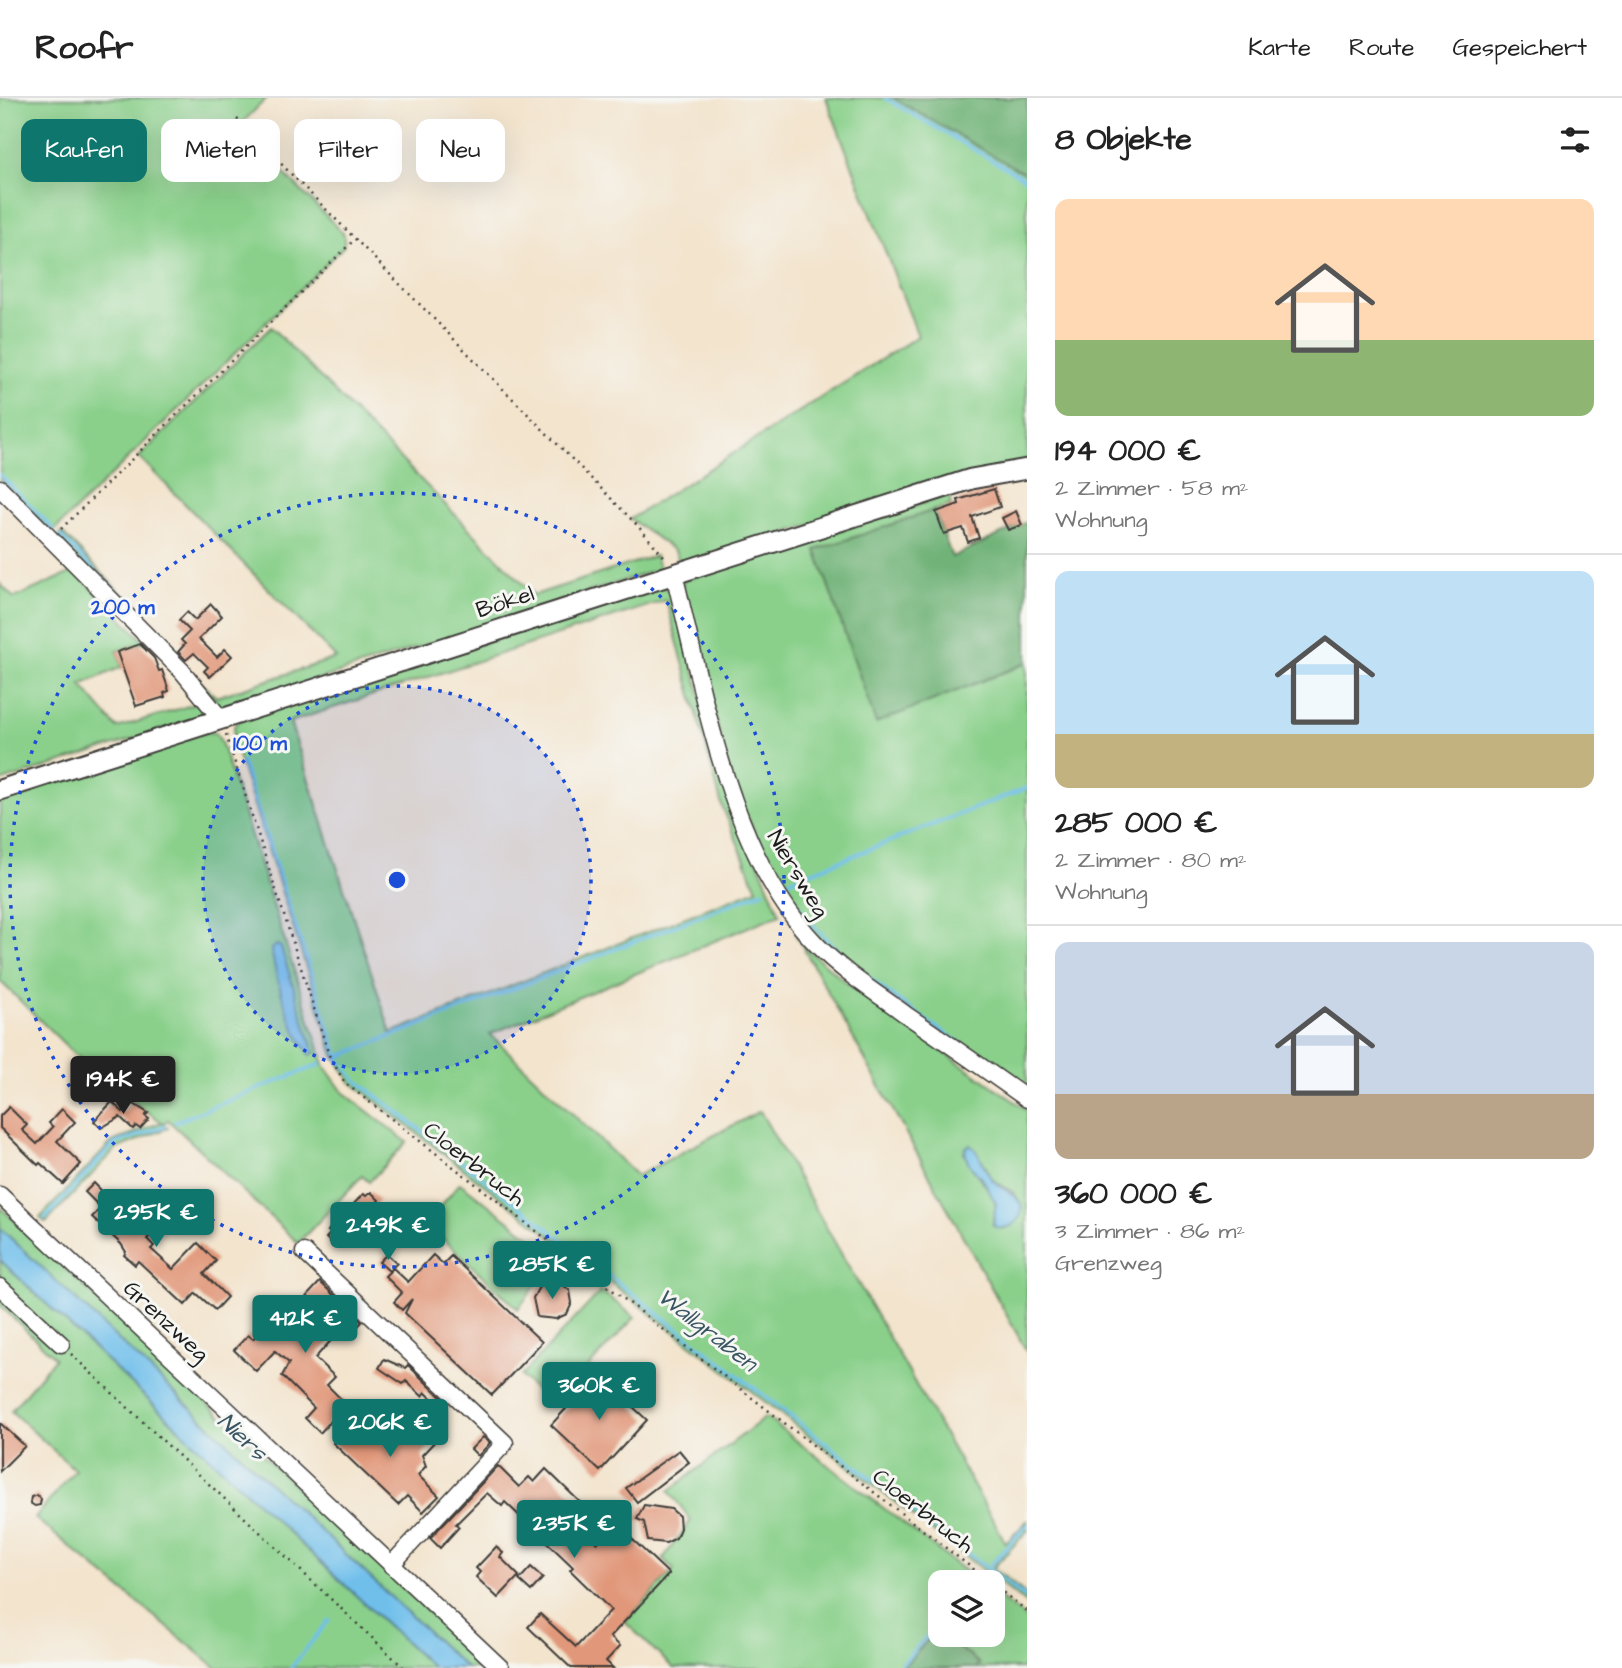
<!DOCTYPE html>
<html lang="de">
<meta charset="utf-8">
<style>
body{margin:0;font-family:"Architects Daughter",sans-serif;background:#f6f6f6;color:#222;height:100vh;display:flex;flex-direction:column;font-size:26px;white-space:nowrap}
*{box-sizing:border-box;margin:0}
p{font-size:23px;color:#767676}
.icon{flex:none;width:38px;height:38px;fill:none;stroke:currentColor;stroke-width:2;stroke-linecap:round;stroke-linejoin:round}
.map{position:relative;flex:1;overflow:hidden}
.drawer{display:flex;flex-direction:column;background:#fff;width:595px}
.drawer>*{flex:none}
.banner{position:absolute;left:21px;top:21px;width:665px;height:63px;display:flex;gap:14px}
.buttons{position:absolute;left:928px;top:1472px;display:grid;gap:14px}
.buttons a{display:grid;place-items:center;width:77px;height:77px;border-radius:14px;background:#fff;box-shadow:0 7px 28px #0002;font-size:35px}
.price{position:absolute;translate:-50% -60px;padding:0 16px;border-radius:7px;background:#0f766e;color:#fff;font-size:23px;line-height:46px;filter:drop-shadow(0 2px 4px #0008)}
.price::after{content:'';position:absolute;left:50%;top:42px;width:21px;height:16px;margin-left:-10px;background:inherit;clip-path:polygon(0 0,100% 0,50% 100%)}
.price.on{background:#222;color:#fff}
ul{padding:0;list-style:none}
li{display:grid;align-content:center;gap:14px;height:371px;padding:0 28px}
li+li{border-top:2px solid #e0e0e0}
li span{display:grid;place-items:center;height:217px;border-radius:14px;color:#555}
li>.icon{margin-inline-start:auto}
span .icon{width:126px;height:126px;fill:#fffc;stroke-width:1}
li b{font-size:30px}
h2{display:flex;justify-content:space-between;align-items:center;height:84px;padding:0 28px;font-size:30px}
.chip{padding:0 24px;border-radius:14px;background:#fff;box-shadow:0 7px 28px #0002;font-size:24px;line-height:63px}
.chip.on{background:#0f766e;color:#fff}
header{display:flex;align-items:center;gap:42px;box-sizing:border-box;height:98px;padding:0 35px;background:#fff;border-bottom:2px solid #e0e0e0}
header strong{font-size:33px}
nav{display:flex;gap:38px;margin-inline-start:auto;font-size:24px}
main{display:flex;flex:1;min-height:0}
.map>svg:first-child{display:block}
.green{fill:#8ad08b;stroke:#537654;stroke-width:2;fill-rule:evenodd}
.forest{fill:#6fb277;stroke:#46674a;stroke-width:2}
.water{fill:#70bfeb;stroke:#466e84;stroke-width:2}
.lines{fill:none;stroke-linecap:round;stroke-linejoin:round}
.stream{stroke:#70bfeb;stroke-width:3.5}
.building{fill:#e19779}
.minor-casing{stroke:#3c3a37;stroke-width:19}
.major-casing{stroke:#3c3a37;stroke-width:23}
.path{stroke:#3c3a37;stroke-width:2.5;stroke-dasharray:2 5;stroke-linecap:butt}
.minor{stroke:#fff;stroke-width:16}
.major{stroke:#fff;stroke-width:19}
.ring{fill:none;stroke:#1d4ed8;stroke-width:3.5;stroke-dasharray:3.5 7}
.labels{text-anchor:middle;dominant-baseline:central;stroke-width:6;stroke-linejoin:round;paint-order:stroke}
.street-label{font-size:23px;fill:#1c1c1c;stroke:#f6f6f2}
.water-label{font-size:24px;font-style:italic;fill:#395564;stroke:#f6f6f2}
.centre{fill:#1d4ed8;stroke:#f6f6f2;stroke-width:3.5}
.ring-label{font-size:21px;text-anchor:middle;font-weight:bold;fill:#1d4ed8;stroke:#f6f6f2;stroke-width:6;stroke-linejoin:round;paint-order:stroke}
</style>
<header>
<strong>Roofr</strong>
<nav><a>Karte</a><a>Route</a><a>Gespeichert</a></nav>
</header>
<main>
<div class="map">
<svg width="1027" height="1570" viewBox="0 0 1027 1570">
<rect width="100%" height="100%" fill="#f6f6f2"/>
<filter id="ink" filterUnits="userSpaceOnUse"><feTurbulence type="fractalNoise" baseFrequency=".0143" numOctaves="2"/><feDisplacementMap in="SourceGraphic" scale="14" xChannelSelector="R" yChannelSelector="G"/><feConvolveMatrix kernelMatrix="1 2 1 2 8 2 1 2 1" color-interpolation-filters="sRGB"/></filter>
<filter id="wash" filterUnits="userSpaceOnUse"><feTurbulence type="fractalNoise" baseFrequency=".00686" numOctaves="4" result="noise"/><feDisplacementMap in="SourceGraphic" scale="28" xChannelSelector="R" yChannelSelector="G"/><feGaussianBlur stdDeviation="1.57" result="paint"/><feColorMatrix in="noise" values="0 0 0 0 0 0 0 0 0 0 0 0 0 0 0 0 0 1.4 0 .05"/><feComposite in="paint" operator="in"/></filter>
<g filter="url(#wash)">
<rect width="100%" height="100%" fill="#f3e4cd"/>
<g class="green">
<polygon points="0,0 267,0 238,29 344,136 344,148 52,435 0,382"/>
<polygon points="826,0 893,0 1027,77 1027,363 680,466 675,453 630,421 918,238"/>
<polygon points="271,229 534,497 655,458 660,471 224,612 57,440 62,435 178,553 174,558 216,599 336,560 139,359"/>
<polygon points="949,397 951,407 816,452 876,624 1027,565 1027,995 868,884 818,841 781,790 733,689 682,487 684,482"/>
<polygon points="75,473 145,544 117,553 122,569 81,587 117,630 201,604 202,619 0,684 0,486 14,500"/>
<path d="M661,488L671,492L729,695L780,816L490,936L637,1078L760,1013L1006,1445L1027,1423V1433L993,1470L1027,1497V1506L351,984L334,957L233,642L234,628L240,622ZM666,502L722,708L757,791L391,935L290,624Z"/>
<polygon points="207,634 216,635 221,644 325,969 343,994 407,1044 369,1084 362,1078 298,1145 168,1022 163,1025 168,1030 116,1051 46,1125 40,1120 112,1044 162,1024 99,980 0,883 0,699"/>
<path d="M795,835L808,852L859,895L1027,1012V1254ZM964,1054L978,1055L993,1082L1013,1094L1022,1107L1003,1131L993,1127C992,1119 997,1111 995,1104C988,1084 970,1074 964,1054Z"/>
<polygon points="460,1085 557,1159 518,1211 426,1125"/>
<polygon points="0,1109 488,1570 466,1570 0,1130"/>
<polygon points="0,1162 433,1570 217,1570 35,1420 75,1372 11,1313 55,1260 0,1207"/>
<polygon points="601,1193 635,1219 552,1308 521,1278"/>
<polygon points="766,1319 979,1484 940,1484 940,1535 936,1533 902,1570 673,1570 625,1524 674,1472 663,1461 691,1422 669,1393"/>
<polygon points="992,1494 1027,1521 1027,1570 976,1570 979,1565 942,1537 992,1536"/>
</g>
<g class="forest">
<polygon points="893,0 1027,0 1027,77"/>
<polygon points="934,412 952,459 1027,424 1027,565 876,625 816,452"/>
<polygon points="937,1532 940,1536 980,1566 976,1570 902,1570"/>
</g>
<g class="water">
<path d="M277,847L281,849L314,955L310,957C288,926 278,888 271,851Z"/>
<path d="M970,1047C982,1055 983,1070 992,1081C1001,1092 1014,1093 1022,1107C1023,1122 1012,1131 998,1130L993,1127L996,1105C991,1098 989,1092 985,1085C976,1073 965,1067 965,1050Z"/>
<polygon points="0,1130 466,1570 433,1570 0,1162"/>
</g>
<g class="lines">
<g class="stream">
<polyline points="885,0 1027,82"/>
<polyline points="0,377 54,432"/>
<polyline points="60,438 175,554"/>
<polyline points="242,664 338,959 764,793"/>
<path d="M1027,690L783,785C832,871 947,934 1027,990"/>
<polyline points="338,960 356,982 1027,1501"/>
<polyline points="175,1024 321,966"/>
<polyline points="45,1121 114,1046 165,1028"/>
<polyline points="991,1467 1027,1427"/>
<polyline points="291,1570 329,1522"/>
<polyline points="898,1570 940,1524"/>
</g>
</g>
<g id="blocks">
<g class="building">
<polygon points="994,391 1000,409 972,419 979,440 968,444 963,430 944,436 936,414 959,406 958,402"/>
<polygon points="1016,413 1022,427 1008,432 1002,420"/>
<polygon points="211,506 222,518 199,541 217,559 225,551 232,558 210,579 204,573 208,569 194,555 186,562 178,554 185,546 181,542 190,533 179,522 187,514 195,522"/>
<polygon points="140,546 154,560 159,573 162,572 169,593 164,595 165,599 136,608 117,554"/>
<polygon points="112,1004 123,1014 132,1005 148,1015 145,1018 149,1021 140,1031 136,1028 133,1031 120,1019 101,1030 94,1023"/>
<polygon points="9,1009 27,1027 22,1032 37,1046 53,1029 49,1025 62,1011 75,1024 57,1043 81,1066 63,1086 40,1065 38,1067 0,1030 0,1018"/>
<polygon points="94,1085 120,1112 130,1102 141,1112 147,1106 152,1111 157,1107 169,1118 147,1141 154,1148 151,1151 173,1171 198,1145 216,1163 204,1176 227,1199 215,1212 196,1195 185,1207 138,1163 135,1167 124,1157 126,1154 121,1146 92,1119 101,1110 85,1094"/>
<polygon points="371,1094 379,1102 375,1107 378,1109 342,1146 339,1144 335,1149 326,1140 331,1135 328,1133 347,1108 350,1110 363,1096 366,1098"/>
<polygon points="387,1156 397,1165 389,1173 379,1164"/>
<polygon points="433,1157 443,1166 451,1158 542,1244 492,1297 405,1215 412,1201 402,1212 394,1204 402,1195 385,1178 393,1170 408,1184"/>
<polygon points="549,1183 561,1185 570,1193 572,1205 567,1216 556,1221 537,1219 533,1200 539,1189"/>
<polygon points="320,1184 362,1224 354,1232 347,1225 315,1260 335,1279 327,1287 346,1306 320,1335 305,1320 314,1310 282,1278 289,1265 275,1253 256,1273 234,1252 248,1237 253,1241 270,1222 280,1232 288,1223 306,1237 326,1215 307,1198"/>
<polygon points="384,1261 405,1270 408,1267 445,1303 440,1308 425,1294 422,1298 406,1283 403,1286 379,1270"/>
<polygon points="598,1276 647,1322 600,1373 551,1327"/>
<polygon points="370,1307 382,1318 369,1333 386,1349 409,1327 422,1339 429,1332 438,1340 422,1357 426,1368 418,1377 439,1398 423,1414 407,1398 398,1407 333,1345"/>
<polygon points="401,1309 409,1317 398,1329 390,1321"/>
<polygon points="0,1325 25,1348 0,1373"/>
<polygon points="483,1339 490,1345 478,1358 471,1351"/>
<polygon points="679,1352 689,1364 637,1404 626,1390"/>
<polygon points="498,1368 519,1389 529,1379 534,1384 546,1371 585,1409 573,1422 597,1445 615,1425 669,1476 610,1539 620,1548 606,1563 613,1570 571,1570 528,1529 540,1516 576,1549 611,1512 570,1472 573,1469 505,1404 502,1408 487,1395 456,1426 459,1429 440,1450 430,1440"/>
<polygon points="37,1397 41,1401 40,1407 35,1408 30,1405 31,1399"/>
<polygon points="644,1407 671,1411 679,1418 680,1430 676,1440 666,1445 648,1443 644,1424 637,1421"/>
<polygon points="496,1449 503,1455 500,1459 519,1478 498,1500 476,1479 480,1474 476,1470"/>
<polygon points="531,1469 543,1480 531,1493 519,1482"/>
</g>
</g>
</g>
<g filter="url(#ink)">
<use href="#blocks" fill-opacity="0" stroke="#3c3a37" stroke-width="2"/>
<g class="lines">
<g class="minor-casing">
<g id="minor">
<polyline points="0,390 182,573 221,621"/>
<path d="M674,476C704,595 729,757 817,847C843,874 875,894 905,916C946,944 986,972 1027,1001"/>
<polyline points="0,1097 501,1570"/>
<polyline points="304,1154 505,1345 391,1467"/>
<polyline points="0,1189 61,1246"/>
</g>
</g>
<g class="major-casing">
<polyline id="major" points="0,692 971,381 1027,371"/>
</g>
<g class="path">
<polyline points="237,21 637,427 667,462"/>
<polyline points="61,431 354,142"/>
<polyline points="226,637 329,957 345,985 990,1484"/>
<polyline points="71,1256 404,1570"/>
<polyline points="992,1486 1027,1513"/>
</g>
<use href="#minor" class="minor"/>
<use href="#major" class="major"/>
</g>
</g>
<circle cx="397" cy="782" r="194" fill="#1d4ed8" fill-opacity=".12"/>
<g class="ring">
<circle cx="397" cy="782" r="194"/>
<circle cx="397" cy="782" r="387"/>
</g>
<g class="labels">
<g class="street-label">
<text transform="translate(505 504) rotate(-18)">Bökel</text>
<text transform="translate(798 776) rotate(59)">Niersweg</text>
<text transform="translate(474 1066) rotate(38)">Cloerbruch</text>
<text transform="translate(166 1223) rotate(43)">Grenzweg</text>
<text transform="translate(923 1413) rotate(38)">Cloerbruch</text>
</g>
<g class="water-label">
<text transform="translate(707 1232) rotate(38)">Wallgraben</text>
<text transform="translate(242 1339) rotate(43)">Niers</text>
</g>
</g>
<circle cx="397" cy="782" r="10" class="centre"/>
<g class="ring-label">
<text x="123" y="516">200 m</text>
<text x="260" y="652">100 m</text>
</g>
</svg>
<div class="buttons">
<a><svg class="icon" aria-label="layers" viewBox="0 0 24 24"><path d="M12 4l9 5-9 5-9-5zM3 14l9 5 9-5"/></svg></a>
</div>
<b class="price on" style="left:123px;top:1018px">194K €</b>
<b class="price" style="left:156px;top:1151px">295K €</b>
<b class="price" style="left:388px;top:1164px">249K €</b>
<b class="price" style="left:552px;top:1203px">285K €</b>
<b class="price" style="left:305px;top:1257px">412K €</b>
<b class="price" style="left:599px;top:1324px">360K €</b>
<b class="price" style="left:390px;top:1361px">206K €</b>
<b class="price" style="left:574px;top:1462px">235K €</b>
<div class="banner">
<a class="chip on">Kaufen</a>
<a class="chip">Mieten</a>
<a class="chip">Filter</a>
<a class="chip">Neu</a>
</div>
</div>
<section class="drawer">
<h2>8 Objekte<svg class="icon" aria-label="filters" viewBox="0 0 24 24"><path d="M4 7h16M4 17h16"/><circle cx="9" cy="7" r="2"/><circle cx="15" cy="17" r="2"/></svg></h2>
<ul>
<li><span style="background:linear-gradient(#ffd9b3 65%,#8fb573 0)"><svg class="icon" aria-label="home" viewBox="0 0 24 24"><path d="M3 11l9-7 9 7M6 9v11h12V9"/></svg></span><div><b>194 000 €</b><p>2 Zimmer · 58 m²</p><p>Wohnung</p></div></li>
<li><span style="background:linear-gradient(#bfe0f5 75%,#c2b280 0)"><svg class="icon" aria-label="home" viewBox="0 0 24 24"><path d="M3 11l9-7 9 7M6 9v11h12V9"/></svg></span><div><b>285 000 €</b><p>2 Zimmer · 80 m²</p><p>Wohnung</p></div></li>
<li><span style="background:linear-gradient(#c9d6e8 70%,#b9a48a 0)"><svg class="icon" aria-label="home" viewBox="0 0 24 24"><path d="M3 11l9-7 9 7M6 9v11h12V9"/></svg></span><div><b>360 000 €</b><p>3 Zimmer · 86 m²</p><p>Grenzweg</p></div></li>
</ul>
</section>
</main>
